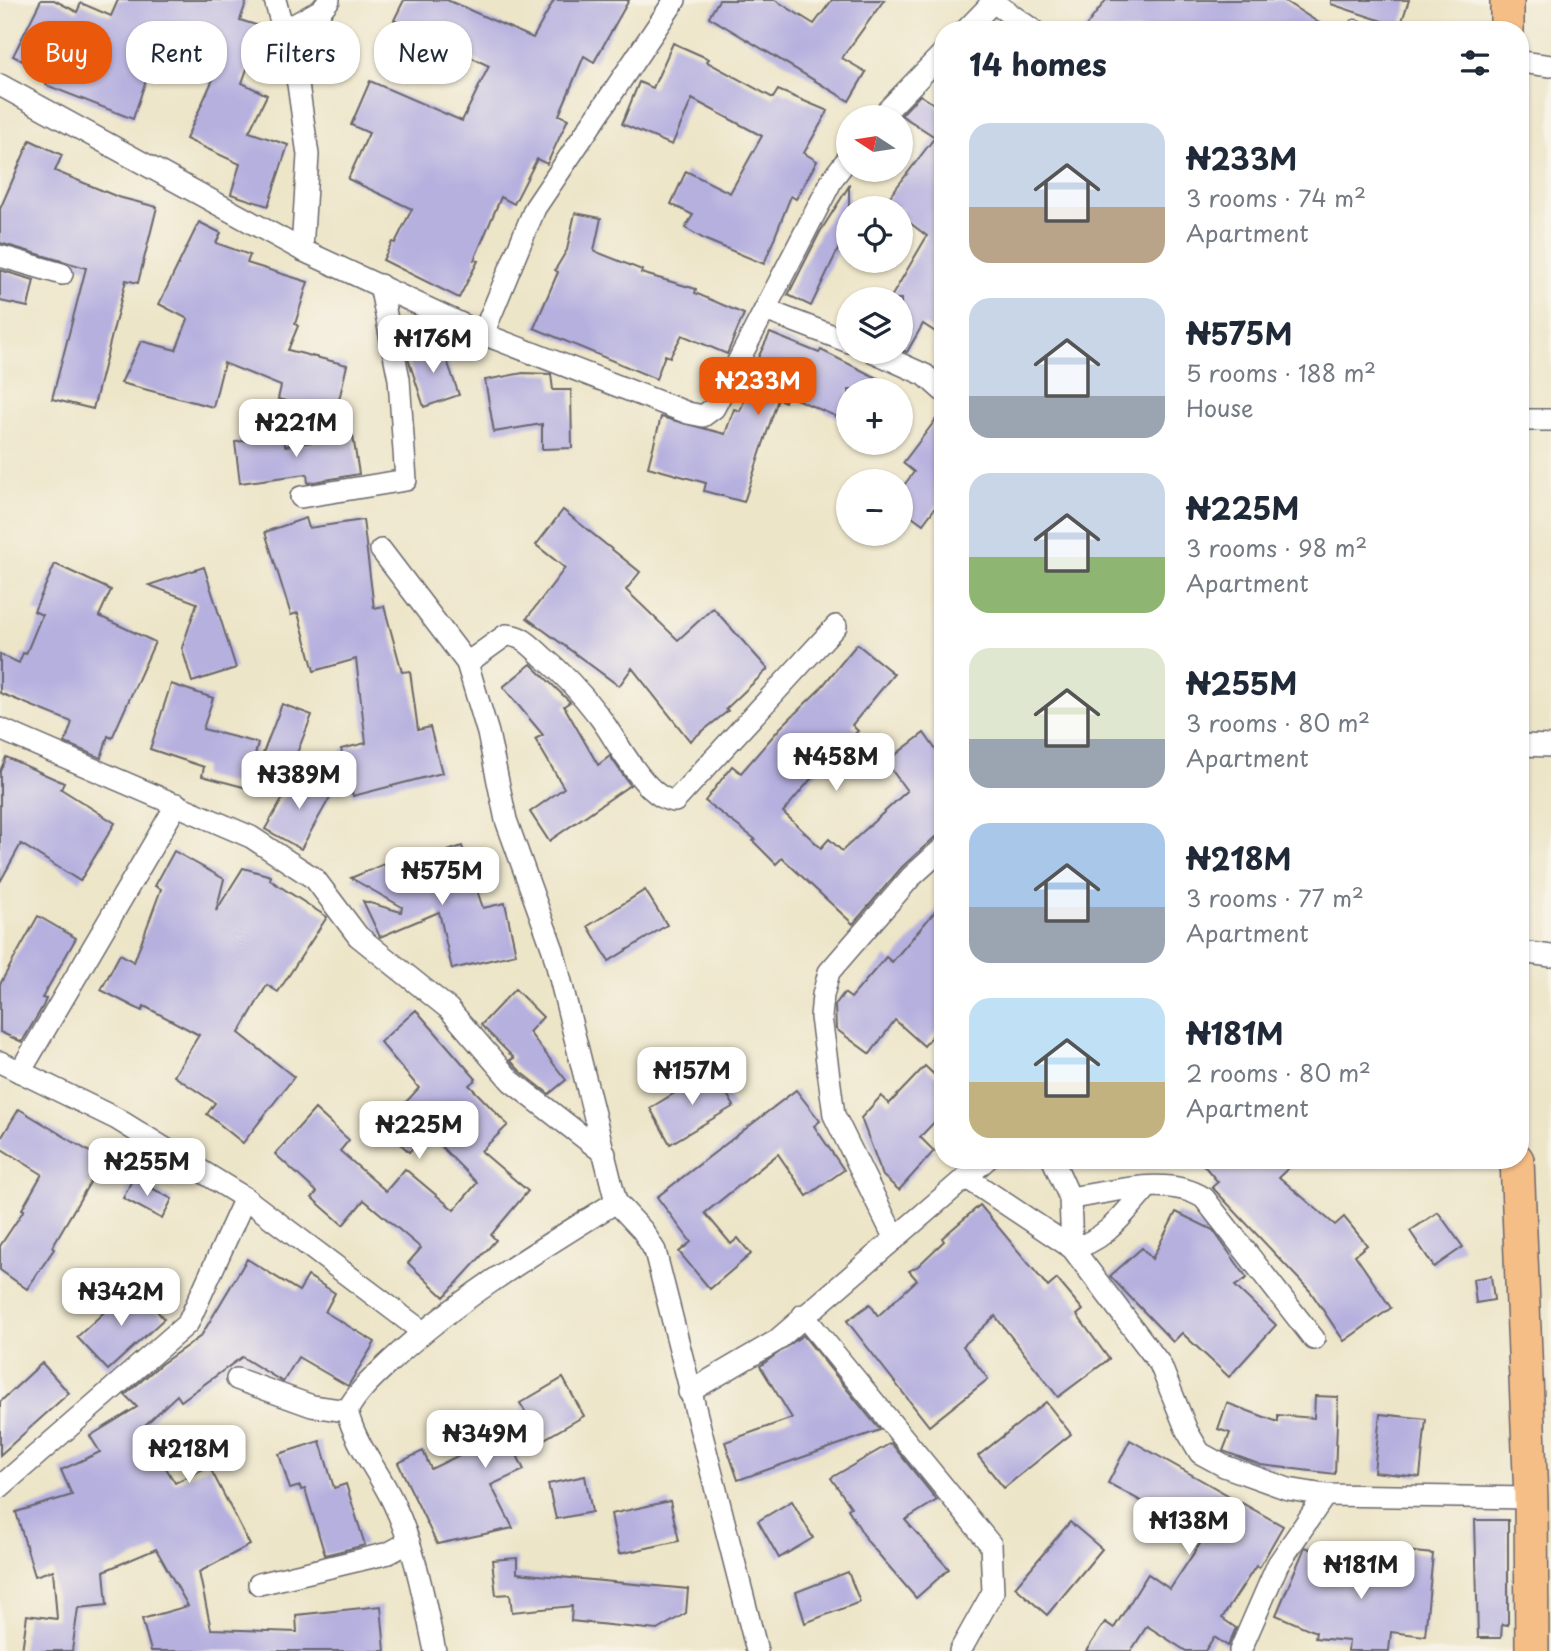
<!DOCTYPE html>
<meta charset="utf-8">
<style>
body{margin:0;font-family:"Playpen Sans",sans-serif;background:#f2f2f3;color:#1f2937;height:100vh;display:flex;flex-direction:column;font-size:26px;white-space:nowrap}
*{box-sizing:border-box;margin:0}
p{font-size:23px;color:#747a83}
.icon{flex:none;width:38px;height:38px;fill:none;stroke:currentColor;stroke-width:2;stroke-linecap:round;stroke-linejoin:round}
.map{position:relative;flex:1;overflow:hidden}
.side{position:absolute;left:934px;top:21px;width:595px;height:1148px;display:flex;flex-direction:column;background:#fff;border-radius:28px;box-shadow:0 2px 5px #0004}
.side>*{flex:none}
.hud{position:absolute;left:21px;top:21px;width:665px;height:63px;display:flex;gap:14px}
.needle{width:46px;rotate:282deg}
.buttons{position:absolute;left:836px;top:105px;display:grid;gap:14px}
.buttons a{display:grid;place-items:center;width:77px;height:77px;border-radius:50%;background:#fff;box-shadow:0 2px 5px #0004;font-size:35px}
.price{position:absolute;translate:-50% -60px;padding:0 16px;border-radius:14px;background:#fff;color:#222;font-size:23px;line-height:46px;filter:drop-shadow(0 2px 4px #0008)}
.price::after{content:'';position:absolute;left:50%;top:42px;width:21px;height:16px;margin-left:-10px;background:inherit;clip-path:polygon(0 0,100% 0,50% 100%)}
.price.selected{background:#ea580c;color:#fff}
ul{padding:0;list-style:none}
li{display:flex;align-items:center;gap:21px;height:175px;padding:0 35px}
li span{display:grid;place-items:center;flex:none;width:196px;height:140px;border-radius:21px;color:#555}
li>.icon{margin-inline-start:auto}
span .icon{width:84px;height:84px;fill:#fffc;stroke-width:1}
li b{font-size:30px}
h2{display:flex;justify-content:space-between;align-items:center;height:84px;padding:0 35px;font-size:30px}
.tag{padding:0 24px;border-radius:28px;background:#fff;box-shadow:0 2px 5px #0004;font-size:24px;line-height:63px}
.tag.selected{background:#ea580c;color:#fff}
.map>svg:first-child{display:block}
.building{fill:#b6b0df}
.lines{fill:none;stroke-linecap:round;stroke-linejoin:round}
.lane-casing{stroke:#69666c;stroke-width:13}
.street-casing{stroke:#69666c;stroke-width:24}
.primary-casing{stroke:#69666c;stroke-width:36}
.lane{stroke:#fff;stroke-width:10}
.street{stroke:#fff;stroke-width:21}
.primary{stroke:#f6be87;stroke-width:33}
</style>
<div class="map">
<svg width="1551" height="1651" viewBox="0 0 1551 1651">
<rect width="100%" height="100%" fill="#f7f3e8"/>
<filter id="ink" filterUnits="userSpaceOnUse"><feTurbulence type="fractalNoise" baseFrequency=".0143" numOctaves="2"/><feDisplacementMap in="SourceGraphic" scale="14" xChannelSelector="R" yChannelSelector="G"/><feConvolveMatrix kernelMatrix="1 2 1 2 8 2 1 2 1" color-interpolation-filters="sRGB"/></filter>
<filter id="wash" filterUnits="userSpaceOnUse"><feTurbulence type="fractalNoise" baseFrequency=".00686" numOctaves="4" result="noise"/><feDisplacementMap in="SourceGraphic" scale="28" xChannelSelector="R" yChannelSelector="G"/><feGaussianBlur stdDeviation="1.57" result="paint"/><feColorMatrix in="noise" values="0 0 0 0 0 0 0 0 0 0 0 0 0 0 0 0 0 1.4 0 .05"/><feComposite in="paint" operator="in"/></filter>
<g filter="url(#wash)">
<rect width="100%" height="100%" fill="#ede5c8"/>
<g id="blocks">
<g class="building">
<polygon points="41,0 54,0 77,12 81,3 111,16 118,0 247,0 240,20 262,27 242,83 267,95 249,132 288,145 268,206 231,194 240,164 186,139 224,55 171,37 163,54 156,50 133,119 46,85 50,75 13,56"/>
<polygon points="404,0 447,0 533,38 554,0 629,0 594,62 584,56 559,115 568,119 547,164 537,159 514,204 501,197 474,260 478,261 459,298 383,260 392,242 395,243 412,209 348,179 369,133 351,125 370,81 462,121 489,66 394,20"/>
<polygon points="719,0 775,0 814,24 832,0 884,0 842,58 866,72 849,101 709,17"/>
<polygon points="1106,0 1283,0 1330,30 1083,30"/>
<polygon points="1331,0 1409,0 1400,27 1331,4"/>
<polygon points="673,43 709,59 707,62 773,98 778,90 828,111 804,153 817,161 796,199 791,196 764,264 706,240 685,228 693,215 671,204 686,171 730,193 762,136 692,99 672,145 622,124 639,82 653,88"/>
<polygon points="920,95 943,110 943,337 923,324 907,352 901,350 901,299 890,299 927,236 901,216 901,208 890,208 884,204 935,137 901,115"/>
<polygon points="30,140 62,155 55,171 118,197 157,207 138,283 126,280 93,409 52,399 86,268 0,243 0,209"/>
<polygon points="849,186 849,243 843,239 811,306 788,295 820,232"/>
<polygon points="575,213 601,218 594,251 642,270 641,273 696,289 695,293 744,314 727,354 682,335 670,357 665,355 656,379 534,328 558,272 555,270 567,250"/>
<polygon points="199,222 221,233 216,243 250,255 247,263 308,282 295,324 298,326 288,350 347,365 336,413 278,399 281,386 224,363 213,407 121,383 141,341 176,350 188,319 159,304"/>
<polygon points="0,270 34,280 28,307 0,301"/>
<polygon points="770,333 819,353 821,350 901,390 849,390 849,422 787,395 785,402 778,399 744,502 704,491 706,483 648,467 661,417 725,434 734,409 740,411 757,368 754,366"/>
<polygon points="441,343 459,395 424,407 407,355"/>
<polygon points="523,373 551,374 553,390 571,390 572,448 542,449 542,424 494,432 485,380"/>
<polygon points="943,410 943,497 923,524 901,508 901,489 914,472 903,463"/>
<polygon points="284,436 285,446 353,436 359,474 308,483 307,474 240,483 235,442"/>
<polygon points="563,510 640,572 626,590 678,640 713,608 768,669 726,709 728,711 690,741 632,668 619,686 527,618 565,568 536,545"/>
<polygon points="306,518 309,528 363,520 374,608 384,606 402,672 410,671 418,730 430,727 442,773 353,796 341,749 366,743 356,659 314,671 298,613 291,615 265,532"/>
<polygon points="55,564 111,590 99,616 155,642 112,738 108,736 101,758 65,743 72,722 0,693 0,654 19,663 23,653 26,654 42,615 34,611"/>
<polygon points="204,567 236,668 192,682 182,648 197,603 149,585"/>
<polygon points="857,644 894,674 852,725 858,731 827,760 783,812 821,848 829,839 842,851 907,791 886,762 924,733 943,760 943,835 934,838 902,867 853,924 782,858 776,864 753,841 755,839 705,801 732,766 741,773 780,728 820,689"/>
<polygon points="531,664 570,702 564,706 598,765 610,756 630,785 549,841 530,812 564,788 535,739 543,735 503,687"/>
<polygon points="171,684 213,698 203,729 258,743 247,788 202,776 204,767 150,749"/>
<polygon points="282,704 312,715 291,768 262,756"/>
<polygon points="6,757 64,783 61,789 115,823 80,881 21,844 0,882 0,771"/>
<polygon points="298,772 333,792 301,849 265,829"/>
<polygon points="462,846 483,908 505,903 516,954 452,969 439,912 380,937 363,901 401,912 402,907 351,878 384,864 388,872"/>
<polygon points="174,851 224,879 216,911 243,868 271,876 270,880 327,917 278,992 267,985 239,1033 294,1077 243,1143 207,1114 215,1103 174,1076 199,1035 144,1006 142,1011 101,990 120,954 134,962 161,889 155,886"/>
<polygon points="645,890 667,925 609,961 588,926"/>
<polygon points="943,902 943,1023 924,1046 895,1020 870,1054 836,1029 835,1005 844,993 851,998 886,957 892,962"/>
<polygon points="38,916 76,938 42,998 46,999 43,1006 22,1042 0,1032 0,984"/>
<polygon points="515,989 543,1017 529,1032 566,1080 549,1094 520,1071 510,1060 514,1058 481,1025"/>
<polygon points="416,1010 476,1079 469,1085 508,1125 481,1151 528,1191 491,1235 496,1240 444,1297 408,1263 421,1248 364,1200 343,1225 312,1198 317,1192 275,1154 315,1109 349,1140 340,1151 386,1191 405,1169 454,1210 477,1183 428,1133 409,1152 383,1127 419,1088 380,1042"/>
<polygon points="925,1066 943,1083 943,1113 920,1137 934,1151 899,1190 883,1176 861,1118 881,1096 889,1104"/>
<polygon points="713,1070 734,1106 670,1144 650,1108"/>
<polygon points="796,1090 820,1121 814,1126 844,1170 807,1196 778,1154 705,1213 731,1244 738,1238 751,1254 710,1289 679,1252 691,1242 657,1197"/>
<polygon points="19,1109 103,1160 52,1247 54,1249 27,1289 0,1270 0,1246 24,1210 22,1209 42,1174 0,1148 0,1140"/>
<polygon points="1199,1160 1297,1160 1279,1177 1335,1225 1344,1217 1367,1245 1355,1255 1391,1308 1344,1341 1310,1291 1212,1187 1218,1182"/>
<polygon points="133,1178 172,1199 162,1219 123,1198"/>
<polygon points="980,1205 1048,1287 1057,1279 1083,1310 1077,1315 1109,1359 1058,1397 995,1316 963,1346 988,1379 929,1426 847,1321 870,1304 878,1316 917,1280 909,1271 918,1266 944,1241 942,1238"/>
<polygon points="1176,1212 1213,1230 1247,1278 1235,1286 1276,1325 1229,1377 1182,1333 1173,1342 1110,1276 1142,1248 1152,1259"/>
<polygon points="1438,1212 1463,1247 1434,1267 1410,1231"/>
<polygon points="247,1259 299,1291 308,1276 335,1293 325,1312 375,1342 348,1386 298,1357 283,1382 242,1357 181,1401 177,1395 142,1428 175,1483 209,1466 250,1545 199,1572 211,1629 297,1632 296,1615 381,1606 385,1651 151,1651 142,1619 188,1606 156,1549 104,1571 107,1605 78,1608 72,1651 22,1651 27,1615 57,1619 53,1570 35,1576 16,1512 72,1495 61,1470 100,1452 90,1436 137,1407 125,1395 161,1364 201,1336"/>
<polygon points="1491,1276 1494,1300 1476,1303 1473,1279"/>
<polygon points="134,1285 164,1319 108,1370 77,1337"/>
<polygon points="803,1335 880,1430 738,1480 725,1442 792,1418 760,1366"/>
<polygon points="42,1363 69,1393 0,1455 0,1402"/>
<polygon points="563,1378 584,1416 517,1455 524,1470 491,1485 513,1528 437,1544 398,1463 423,1451 431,1469 468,1451 467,1448 529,1418 520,1403"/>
<polygon points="1315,1396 1338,1397 1335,1474 1261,1465 1223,1451 1230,1433 1218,1429 1227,1403 1278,1422 1278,1415 1314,1418"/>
<polygon points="1046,1402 1071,1434 1004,1488 978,1456"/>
<polygon points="1380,1414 1426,1419 1420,1477 1374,1472"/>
<polygon points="1130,1440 1283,1526 1259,1568 1256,1566 1222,1618 1236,1628 1228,1646 1214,1637 1205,1651 1186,1651 1147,1626 1131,1651 1086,1651 1105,1622 1114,1628 1148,1574 1170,1589 1205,1536 1108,1483"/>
<polygon points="320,1441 334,1488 346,1484 365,1545 325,1555 305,1489 301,1490 300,1486 290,1489 279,1454"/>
<polygon points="891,1443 937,1500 905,1520 949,1569 916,1598 868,1542 848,1509 851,1507 831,1478"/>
<polygon points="585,1476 592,1512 556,1519 548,1484"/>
<polygon points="670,1501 679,1541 619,1554 611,1514"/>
<polygon points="792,1501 813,1538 779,1558 758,1521"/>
<polygon points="1475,1520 1508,1520 1508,1625 1502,1624 1501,1638 1478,1638"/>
<polygon points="1070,1522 1102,1549 1047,1615 1015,1587"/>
<polygon points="1305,1547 1323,1554 1315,1577 1382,1583 1386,1549 1433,1554 1425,1636 1391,1632 1389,1651 1348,1651 1349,1641 1315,1638 1316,1632 1276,1615"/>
<polygon points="517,1558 517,1573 688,1589 686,1613 657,1630 571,1621 572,1606 512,1612 510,1594 496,1595 492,1560"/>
<polygon points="848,1572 860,1602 805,1623 796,1592"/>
</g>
</g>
</g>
<g filter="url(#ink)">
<use href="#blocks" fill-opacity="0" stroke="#69666c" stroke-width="2"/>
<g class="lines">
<g class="lane-casing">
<polyline id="lane" points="1355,25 1371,30"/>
</g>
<g class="street-casing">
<g id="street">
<polyline points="275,0 298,84 308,155 302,250"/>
<polyline points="990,0 1033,30"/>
<polyline points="285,30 321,10 329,0"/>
<polyline points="966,30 993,2"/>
<polyline points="1521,62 1551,66"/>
<polyline points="0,85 302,250 483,334 688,413 703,416 714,408 833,178 849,157"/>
<polyline points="881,117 943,53"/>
<polyline points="0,256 62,274"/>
<polyline points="765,310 849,342"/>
<polyline points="483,334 535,208 675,0"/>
<polyline points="874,352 925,375 943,391"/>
<polyline points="1521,420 1551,420"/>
<polyline points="301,497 406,480 399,379 380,285"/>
<polyline points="381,550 467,663 488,733 506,820 553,950 616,1202 643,1231 655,1251 757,1651"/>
<path d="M467,663L506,635C522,635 531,646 542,656C563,673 581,693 598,715C615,736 645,800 675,801L836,626"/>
<polyline points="0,729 251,837 315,879 358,936 449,1009 511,1081 605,1154"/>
<polyline points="1521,745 1551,746"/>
<polyline points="1521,952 1551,956"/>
<polyline points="0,1062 117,1119 245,1198 423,1332"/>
<polyline points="20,1072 177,804"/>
<path d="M1053,1160L1070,1198L1072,1248C1104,1243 1126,1211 1147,1188"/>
<polyline points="967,1178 1072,1248 1160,1364 1187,1431 1200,1453 1224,1466 1288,1489 1325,1495 1531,1498"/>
<path d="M1070,1198C1110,1193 1168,1174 1204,1198L1314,1339"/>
<polyline points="895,1239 834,1115 821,1017 823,995 829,972 911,877 943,848"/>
<polyline points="803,1315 991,1545 993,1592 960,1651"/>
<polyline points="237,1379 312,1406 347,1411"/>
<polyline points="689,1392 776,1341 986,1160"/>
<polyline points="0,1487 188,1323 245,1198"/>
<polyline points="259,1584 389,1553 409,1542"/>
<path d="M435,1651C424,1600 416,1550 393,1502C378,1470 356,1446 347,1411C359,1389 375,1376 393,1359C460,1297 539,1250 616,1202"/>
<polyline points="1240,1651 1278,1564 1325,1495"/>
</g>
</g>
<g class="primary-casing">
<g id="primary">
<polyline points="1507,30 1507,0"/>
<polyline points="1517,1160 1531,1498 1532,1651"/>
</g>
</g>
<use href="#lane" class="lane"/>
<use href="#street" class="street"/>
<use href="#primary" class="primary"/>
</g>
</g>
</svg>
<div class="buttons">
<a><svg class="needle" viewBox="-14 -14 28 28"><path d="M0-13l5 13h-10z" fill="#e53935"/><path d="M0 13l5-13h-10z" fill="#747a83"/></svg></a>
<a><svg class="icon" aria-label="locate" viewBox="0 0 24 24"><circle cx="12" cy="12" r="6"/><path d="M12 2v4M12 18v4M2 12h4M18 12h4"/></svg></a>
<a><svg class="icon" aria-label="layers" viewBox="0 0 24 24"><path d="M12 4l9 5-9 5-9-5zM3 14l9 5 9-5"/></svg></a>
<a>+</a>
<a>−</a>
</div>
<b class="price" style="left:433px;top:375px">₦176M</b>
<b class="price selected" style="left:758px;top:417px">₦233M</b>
<b class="price" style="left:296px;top:459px">₦221M</b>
<b class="price" style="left:836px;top:793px">₦458M</b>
<b class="price" style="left:299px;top:811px">₦389M</b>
<b class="price" style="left:442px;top:907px">₦575M</b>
<b class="price" style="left:692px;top:1107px">₦157M</b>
<b class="price" style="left:419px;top:1161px">₦225M</b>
<b class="price" style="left:147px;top:1198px">₦255M</b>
<b class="price" style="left:121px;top:1328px">₦342M</b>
<b class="price" style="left:485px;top:1470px">₦349M</b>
<b class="price" style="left:189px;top:1485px">₦218M</b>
<b class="price" style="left:1189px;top:1557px">₦138M</b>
<b class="price" style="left:1361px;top:1601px">₦181M</b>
<div class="hud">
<a class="tag selected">Buy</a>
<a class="tag">Rent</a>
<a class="tag">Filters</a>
<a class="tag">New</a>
</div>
<section class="side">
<h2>14 homes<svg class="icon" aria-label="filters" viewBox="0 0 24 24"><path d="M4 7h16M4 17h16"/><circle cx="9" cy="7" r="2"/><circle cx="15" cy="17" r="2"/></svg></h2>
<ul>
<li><span style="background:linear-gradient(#c9d6e8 60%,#b9a48a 0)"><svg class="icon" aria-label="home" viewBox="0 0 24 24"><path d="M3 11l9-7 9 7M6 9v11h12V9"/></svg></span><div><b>₦233M</b><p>3 rooms · 74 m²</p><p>Apartment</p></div></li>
<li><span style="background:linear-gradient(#c9d6e8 70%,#9aa5b1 0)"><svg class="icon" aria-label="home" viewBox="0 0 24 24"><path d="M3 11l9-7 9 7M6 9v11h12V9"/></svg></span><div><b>₦575M</b><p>5 rooms · 188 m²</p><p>House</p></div></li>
<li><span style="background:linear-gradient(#c9d6e8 60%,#8fb573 0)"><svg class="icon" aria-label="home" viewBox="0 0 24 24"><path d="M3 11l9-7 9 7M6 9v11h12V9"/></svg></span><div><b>₦225M</b><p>3 rooms · 98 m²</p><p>Apartment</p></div></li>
<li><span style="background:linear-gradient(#dfe7d0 65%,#9aa5b1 0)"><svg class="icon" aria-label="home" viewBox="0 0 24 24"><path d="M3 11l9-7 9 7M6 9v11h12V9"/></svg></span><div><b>₦255M</b><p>3 rooms · 80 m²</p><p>Apartment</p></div></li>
<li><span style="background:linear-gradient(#a9c7e8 60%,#9aa5b1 0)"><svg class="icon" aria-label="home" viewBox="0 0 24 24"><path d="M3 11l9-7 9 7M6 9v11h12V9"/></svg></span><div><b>₦218M</b><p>3 rooms · 77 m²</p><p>Apartment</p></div></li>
<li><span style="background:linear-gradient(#bfe0f5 60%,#c2b280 0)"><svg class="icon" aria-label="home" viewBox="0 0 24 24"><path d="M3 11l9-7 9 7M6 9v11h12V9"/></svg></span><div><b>₦181M</b><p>2 rooms · 80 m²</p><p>Apartment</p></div></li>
</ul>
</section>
</div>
